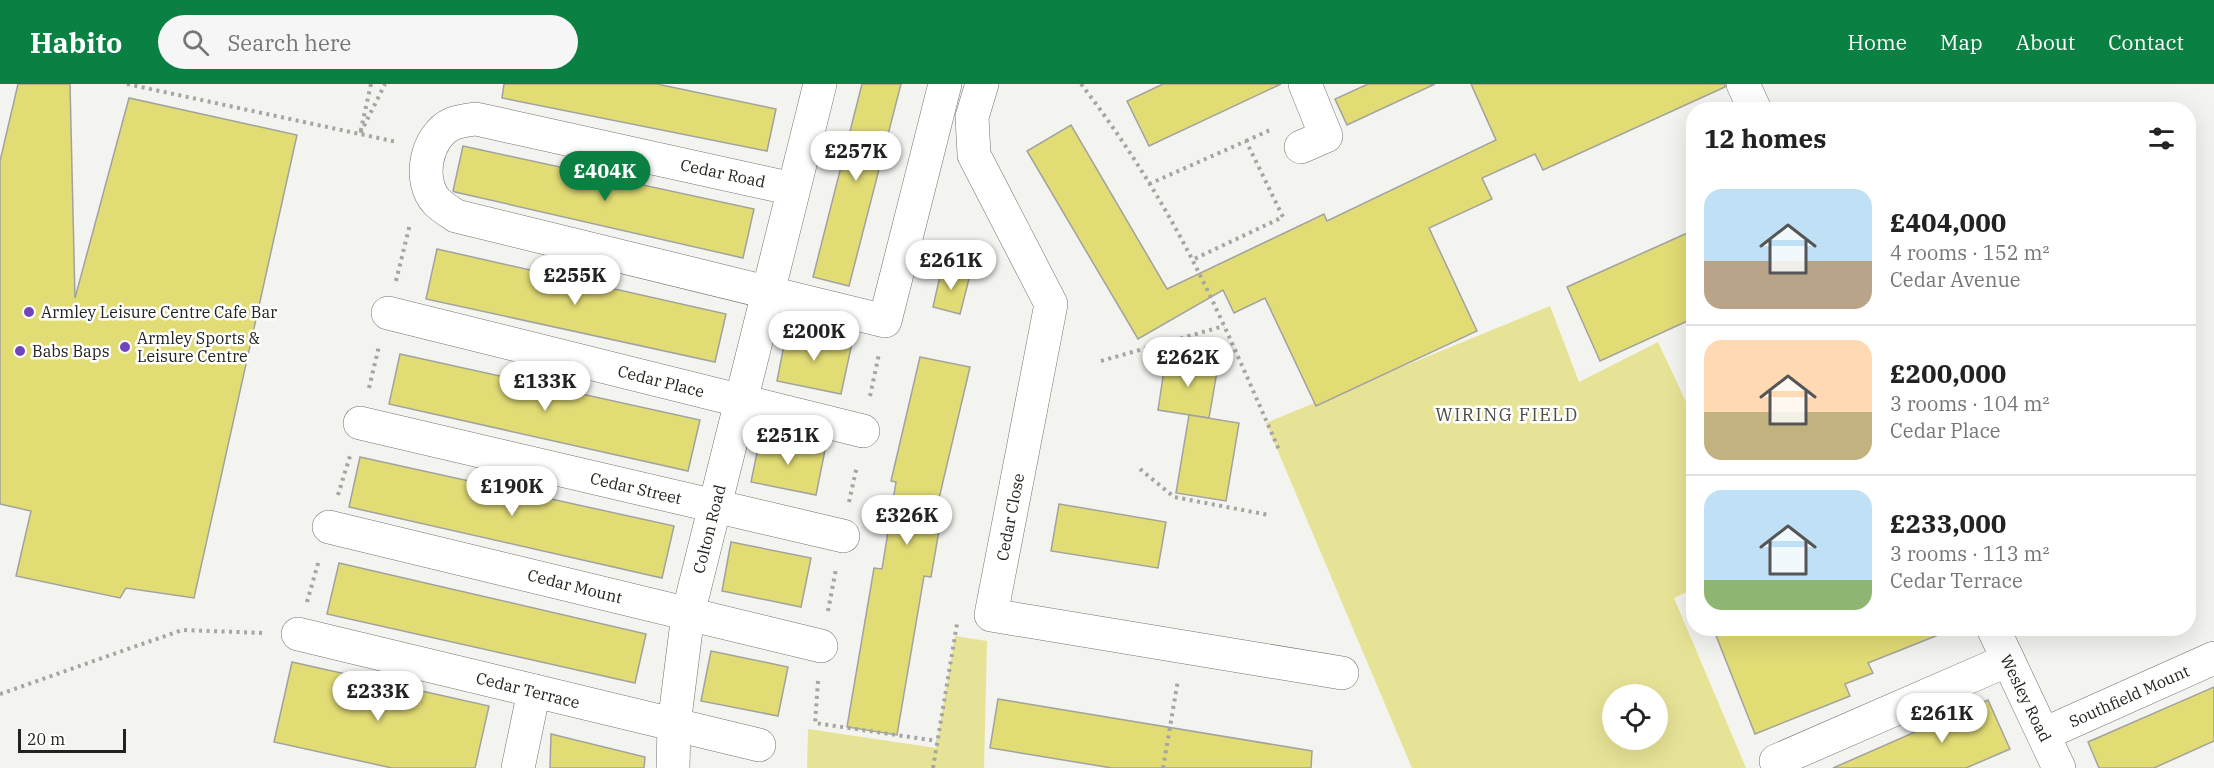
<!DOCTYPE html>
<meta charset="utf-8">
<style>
body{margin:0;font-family:"IBM Plex Serif",serif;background:#f6f6f6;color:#222;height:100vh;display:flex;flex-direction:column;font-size:22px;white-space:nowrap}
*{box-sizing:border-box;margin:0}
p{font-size:20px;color:#767676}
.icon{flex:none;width:33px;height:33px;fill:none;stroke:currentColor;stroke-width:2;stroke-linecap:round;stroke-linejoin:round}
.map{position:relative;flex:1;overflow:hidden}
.side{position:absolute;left:1686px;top:18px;width:510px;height:534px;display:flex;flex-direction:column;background:#fff;border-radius:24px;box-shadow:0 6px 24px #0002}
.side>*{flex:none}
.controls{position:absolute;left:1602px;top:600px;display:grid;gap:12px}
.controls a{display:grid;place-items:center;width:66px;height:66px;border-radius:50%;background:#fff;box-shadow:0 6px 24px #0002;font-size:30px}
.scale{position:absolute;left:18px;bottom:15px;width:108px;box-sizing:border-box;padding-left:6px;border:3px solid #222220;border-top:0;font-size:16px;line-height:21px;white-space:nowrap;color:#222220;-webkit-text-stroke:4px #fffffe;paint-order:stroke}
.price{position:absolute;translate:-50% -51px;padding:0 14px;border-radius:21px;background:#fff;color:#222;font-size:20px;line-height:39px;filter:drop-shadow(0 2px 3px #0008)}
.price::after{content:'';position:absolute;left:50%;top:36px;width:18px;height:14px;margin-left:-9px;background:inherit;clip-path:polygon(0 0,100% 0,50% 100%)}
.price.on{background:#0b8043;color:#fff}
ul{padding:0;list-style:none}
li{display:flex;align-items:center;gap:18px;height:150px;padding:0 18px}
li+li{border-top:2px solid #e0e0e0}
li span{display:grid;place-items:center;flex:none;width:168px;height:120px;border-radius:18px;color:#555}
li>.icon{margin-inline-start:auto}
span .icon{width:72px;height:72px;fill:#fffc;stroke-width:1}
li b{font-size:26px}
h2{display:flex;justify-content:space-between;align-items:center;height:72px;padding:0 18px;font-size:26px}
header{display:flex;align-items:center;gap:36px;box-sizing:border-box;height:84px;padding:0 30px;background:#0b8043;color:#fff}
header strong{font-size:28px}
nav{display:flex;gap:33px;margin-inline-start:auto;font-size:21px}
.search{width:420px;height:54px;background:#f6f6f6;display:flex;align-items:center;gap:15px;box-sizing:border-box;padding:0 21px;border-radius:33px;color:#767676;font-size:22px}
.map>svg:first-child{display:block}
.green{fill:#e7e396;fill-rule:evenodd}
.building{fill:#e2dc75;stroke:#a2a29f;stroke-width:1.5}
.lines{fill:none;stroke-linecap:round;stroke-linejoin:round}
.minor-casing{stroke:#72726e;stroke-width:34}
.path{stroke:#a5a5a1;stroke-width:4;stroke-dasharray:3 4.5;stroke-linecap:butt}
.minor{stroke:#fff;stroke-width:33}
.poi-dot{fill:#7244bc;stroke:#fffffe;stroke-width:2}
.labels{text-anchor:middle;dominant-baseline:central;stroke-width:5;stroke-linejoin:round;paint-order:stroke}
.street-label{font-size:16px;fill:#222220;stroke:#fffffe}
.poi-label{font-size:16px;fill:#222220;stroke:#fffffe;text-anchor:start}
.neighbourhood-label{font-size:18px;letter-spacing:1.5px;fill:#4c4c48;stroke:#fffffe}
</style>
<header>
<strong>Habito</strong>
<div class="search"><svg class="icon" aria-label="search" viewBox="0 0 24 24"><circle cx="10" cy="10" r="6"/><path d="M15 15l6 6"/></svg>Search here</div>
<nav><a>Home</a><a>Map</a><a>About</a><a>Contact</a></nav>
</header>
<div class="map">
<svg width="2214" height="684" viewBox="0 0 2214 684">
<rect width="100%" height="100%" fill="#f3f3ef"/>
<g class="green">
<path d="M1550,222L1579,298L1658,258L1693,333V505L1674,514L1746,684H1412L1266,339ZM1612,610H1658V656H1612Z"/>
<polygon points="955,552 987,557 984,684 807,684 808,645 936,664"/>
</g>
<g class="building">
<polygon points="18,0 70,0 75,214 129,14 297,51 194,514 126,504 120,514 16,492 31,427 0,420 0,77"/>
<polygon points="504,0 657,0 776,25 767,67 502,14"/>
<polygon points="862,0 901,0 849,202 813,193"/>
<polygon points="1163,0 1281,0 1149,62 1127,17"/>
<polygon points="1368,0 1435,0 1347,41 1335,15"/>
<polygon points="1471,0 1725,0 1725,3 1543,86 1535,70 1482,94 1492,115 1429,144 1477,247 1316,322 1265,214 1234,229 1223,206 1138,255 1027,67 1071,41 1167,205 1324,130 1327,137 1496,56"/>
<polygon points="463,62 754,125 743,174 455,108 453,107"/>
<polygon points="1694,146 1694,234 1600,277 1567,203"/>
<polygon points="437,165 726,230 715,278 426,215"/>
<polygon points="942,183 970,191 960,230 933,223"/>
<polygon points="787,246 852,259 841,310 777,297"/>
<polygon points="400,270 700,336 688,387 389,320"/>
<polygon points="920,273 970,283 933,440 940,441 931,493 924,492 897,651 847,643 874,484 882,485 896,398 891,397"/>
<polygon points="1166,273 1218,282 1209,334 1158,326"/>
<polygon points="1189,331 1239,339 1226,417 1176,409"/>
<polygon points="760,354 825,366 816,411 751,398"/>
<polygon points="360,373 674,442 662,494 349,423"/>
<polygon points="1059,420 1166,438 1158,484 1051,467"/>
<polygon points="731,458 811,474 801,523 722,507"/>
<polygon points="339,479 646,550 635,599 327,530"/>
<polygon points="1713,544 1951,544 1951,546 1868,579 1873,589 1845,600 1850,612 1755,650"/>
<polygon points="711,567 788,583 778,632 701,617"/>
<polygon points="292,578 489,622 475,684 392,684 274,658"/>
<polygon points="2214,603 2214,657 2154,684 2099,684 2088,658"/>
<polygon points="998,615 1312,667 1311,684 1112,684 990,664"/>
<polygon points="1988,616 2010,665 1966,684 1833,684"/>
<polygon points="551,650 645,673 644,684 550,684"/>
</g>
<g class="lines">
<g class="minor-casing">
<g id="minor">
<polyline points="982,0 972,33 974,71 1051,220 991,531 1342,589"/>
<polyline points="1743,0 1755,26"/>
<polyline points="1301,63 1326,52 1305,0"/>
<path d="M793,105L476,35C468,36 459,37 452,40C426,52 417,97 437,118C442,123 450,128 456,132L885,237L945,0"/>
<polyline points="388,229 863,347"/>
<polyline points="360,339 843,452"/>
<polyline points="329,443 821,562"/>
<polyline points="1993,544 2059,684"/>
<polyline points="298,550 759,661"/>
<polyline points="2044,650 2214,574"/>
<polyline points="1776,677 2008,576"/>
<polyline points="518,684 534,607"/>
<polyline points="673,684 674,641 688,530 820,0"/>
</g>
</g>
<g class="path">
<polyline points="127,0 397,58"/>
<polyline points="371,0 360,50 385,0"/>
<path d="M1081,0C1125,57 1165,121 1197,185C1227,245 1253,307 1280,368"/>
<polyline points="1246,57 1270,46"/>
<polyline points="1149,100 1246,57 1283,133 1192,176"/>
<polyline points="396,197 410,140"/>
<polyline points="1101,277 1224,242"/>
<polyline points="369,304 379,262"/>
<polyline points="870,312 879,270"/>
<polyline points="1140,385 1174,413 1269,431"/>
<polyline points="338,411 350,372"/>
<polyline points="849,418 857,382"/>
<polyline points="307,518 319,476"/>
<polyline points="828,527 836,485"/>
<polyline points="818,597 815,639 937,657"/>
<polyline points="0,610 182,546 264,549"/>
<polyline points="933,684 957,540"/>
<polyline points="1163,684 1178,596"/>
</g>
<use href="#minor" class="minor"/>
</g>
<g class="poi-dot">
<circle cx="29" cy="228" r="6"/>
<circle cx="125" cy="263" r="6"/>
<circle cx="20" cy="267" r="6"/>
</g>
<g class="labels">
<g class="street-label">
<text transform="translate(723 89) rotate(12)">Cedar Road</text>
<text transform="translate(661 297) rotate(14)">Cedar Place</text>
<text transform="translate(636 404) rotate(13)">Cedar Street</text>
<text transform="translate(1010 433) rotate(-79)">Cedar Close</text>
<text transform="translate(709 445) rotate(-76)">Colton Road</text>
<text transform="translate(575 502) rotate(14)">Cedar Mount</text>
<text transform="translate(528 606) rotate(14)">Cedar Terrace</text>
<text transform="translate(2129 612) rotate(-24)">Southfield Mount</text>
<text transform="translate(2026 614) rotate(64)">Wesley Road</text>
</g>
<g class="poi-label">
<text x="41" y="228">Armley Leisure Centre Cafe Bar</text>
<text x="137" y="254">Armley Sports &amp;<tspan x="137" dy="18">Leisure Centre</tspan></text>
<text x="32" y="267">Babs Baps</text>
</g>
<g class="neighbourhood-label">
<text x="1507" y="330">WIRING FIELD</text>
</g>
</g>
</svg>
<div class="controls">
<a><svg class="icon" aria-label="locate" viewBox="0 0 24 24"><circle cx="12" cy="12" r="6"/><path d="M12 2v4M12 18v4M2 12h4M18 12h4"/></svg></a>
</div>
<div class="scale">20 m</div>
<b class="price" style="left:856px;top:98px">£257K</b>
<b class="price on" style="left:605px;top:118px">£404K</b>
<b class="price" style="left:951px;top:207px">£261K</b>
<b class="price" style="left:575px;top:222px">£255K</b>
<b class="price" style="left:814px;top:278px">£200K</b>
<b class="price" style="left:1188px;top:304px">£262K</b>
<b class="price" style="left:545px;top:328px">£133K</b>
<b class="price" style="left:788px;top:382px">£251K</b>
<b class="price" style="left:512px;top:433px">£190K</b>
<b class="price" style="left:907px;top:462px">£326K</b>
<b class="price" style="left:378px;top:638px">£233K</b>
<b class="price" style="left:1942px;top:660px">£261K</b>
<section class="side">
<h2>12 homes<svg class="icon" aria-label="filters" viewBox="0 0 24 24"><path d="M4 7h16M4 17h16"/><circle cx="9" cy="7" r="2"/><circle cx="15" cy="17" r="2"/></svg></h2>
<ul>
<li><span style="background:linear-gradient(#bfe0f5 60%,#b9a48a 0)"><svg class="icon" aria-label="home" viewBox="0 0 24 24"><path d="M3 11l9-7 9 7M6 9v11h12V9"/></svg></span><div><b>£404,000</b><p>4 rooms · 152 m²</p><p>Cedar Avenue</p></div></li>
<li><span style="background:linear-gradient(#ffd9b3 60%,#c2b280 0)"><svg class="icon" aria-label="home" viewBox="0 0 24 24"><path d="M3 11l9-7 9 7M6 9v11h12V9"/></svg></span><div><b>£200,000</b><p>3 rooms · 104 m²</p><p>Cedar Place</p></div></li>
<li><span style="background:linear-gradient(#bfe0f5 75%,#8fb573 0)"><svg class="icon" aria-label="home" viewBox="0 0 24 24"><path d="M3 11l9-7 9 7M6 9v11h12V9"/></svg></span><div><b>£233,000</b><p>3 rooms · 113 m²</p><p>Cedar Terrace</p></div></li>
</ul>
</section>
</div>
